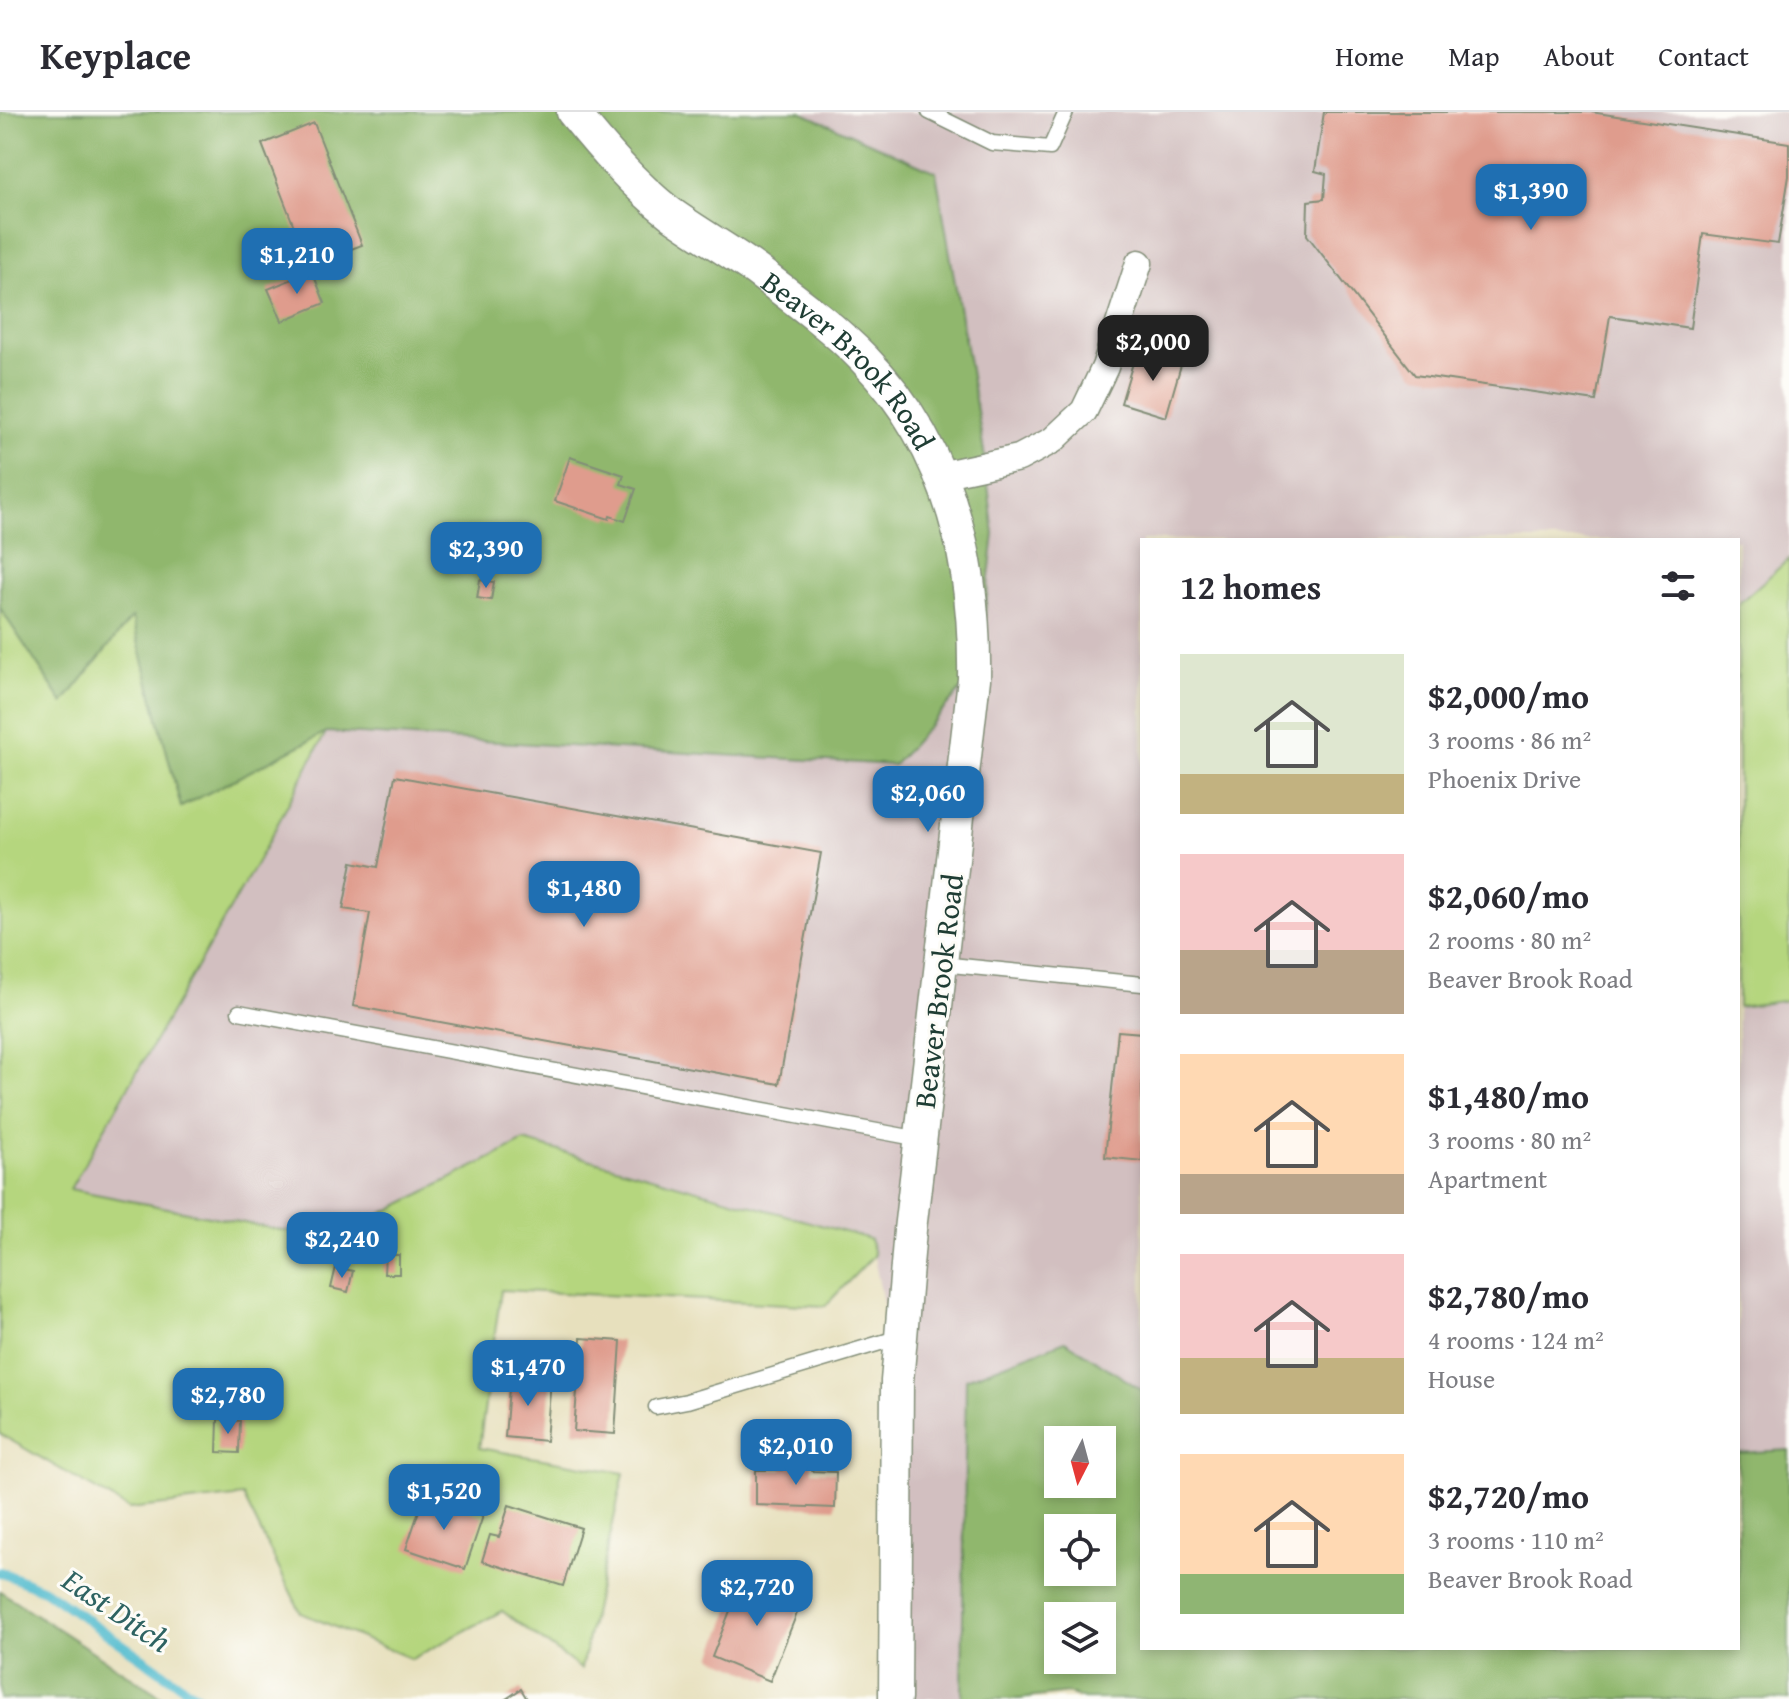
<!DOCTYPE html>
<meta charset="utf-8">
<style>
body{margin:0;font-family:"Gentium Book Plus",serif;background:#f2f2f3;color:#2b2b33;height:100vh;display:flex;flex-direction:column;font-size:30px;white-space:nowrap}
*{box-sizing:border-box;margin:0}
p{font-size:26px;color:#7c7c81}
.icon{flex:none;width:44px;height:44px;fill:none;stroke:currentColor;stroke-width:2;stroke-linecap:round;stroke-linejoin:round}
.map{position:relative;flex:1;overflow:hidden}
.drawer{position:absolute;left:1140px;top:426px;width:600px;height:1112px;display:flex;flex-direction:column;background:#fff;border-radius:0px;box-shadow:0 4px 12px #0003}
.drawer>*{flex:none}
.needle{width:52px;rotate:186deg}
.tools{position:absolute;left:1044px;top:1314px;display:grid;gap:16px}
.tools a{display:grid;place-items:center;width:72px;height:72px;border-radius:0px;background:#fff;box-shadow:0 4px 12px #0003;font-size:40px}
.price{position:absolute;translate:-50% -68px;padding:0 18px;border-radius:16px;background:#1f6fb2;color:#fff;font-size:26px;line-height:52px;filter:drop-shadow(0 2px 4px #0008)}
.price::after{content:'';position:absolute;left:50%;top:48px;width:24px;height:18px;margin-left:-12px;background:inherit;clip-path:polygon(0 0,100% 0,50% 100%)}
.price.selected{background:#222;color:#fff}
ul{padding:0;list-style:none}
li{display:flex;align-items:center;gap:24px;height:200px;padding:0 40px}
li span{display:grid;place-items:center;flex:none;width:224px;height:160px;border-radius:0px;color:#555}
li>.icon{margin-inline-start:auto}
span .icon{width:96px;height:96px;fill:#fffc;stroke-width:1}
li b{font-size:34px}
h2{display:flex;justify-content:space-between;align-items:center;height:96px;padding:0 40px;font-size:34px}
header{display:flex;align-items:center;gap:48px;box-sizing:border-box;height:112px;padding:0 40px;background:#fff;border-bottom:2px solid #e1e1e2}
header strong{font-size:38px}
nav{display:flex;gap:44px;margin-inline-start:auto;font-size:28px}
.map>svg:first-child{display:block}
.industrial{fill:#d2bfc0}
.green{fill:#b5d67e;stroke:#6a8a59;stroke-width:2}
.forest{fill:#90b76d;stroke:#587a50;stroke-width:2;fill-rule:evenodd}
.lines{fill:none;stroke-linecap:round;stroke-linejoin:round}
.stream{stroke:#51bbce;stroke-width:10}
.building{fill:#df9c8d}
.service-casing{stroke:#838e78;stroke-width:17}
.minor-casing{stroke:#838e78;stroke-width:29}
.tertiary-casing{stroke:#838e78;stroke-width:35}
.service{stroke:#fff;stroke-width:14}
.minor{stroke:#fff;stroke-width:26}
.tertiary{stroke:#fff;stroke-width:32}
.labels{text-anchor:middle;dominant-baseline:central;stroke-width:6;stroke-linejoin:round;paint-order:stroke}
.street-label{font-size:30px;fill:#1f3d34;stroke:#fdfcf7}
.water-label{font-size:32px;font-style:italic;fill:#2e6362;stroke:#fdfcf7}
</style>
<header>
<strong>Keyplace</strong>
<nav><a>Home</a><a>Map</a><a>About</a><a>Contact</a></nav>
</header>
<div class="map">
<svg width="1789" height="1587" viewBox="0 0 1789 1587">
<rect width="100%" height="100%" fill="#fdfcf7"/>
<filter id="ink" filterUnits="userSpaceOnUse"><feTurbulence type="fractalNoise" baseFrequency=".0125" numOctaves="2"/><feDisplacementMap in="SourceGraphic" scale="16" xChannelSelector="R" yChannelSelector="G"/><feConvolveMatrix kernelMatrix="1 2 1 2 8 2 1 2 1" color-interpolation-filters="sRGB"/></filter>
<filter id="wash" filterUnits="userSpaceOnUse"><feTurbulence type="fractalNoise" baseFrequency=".006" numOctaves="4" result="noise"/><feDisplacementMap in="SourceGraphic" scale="32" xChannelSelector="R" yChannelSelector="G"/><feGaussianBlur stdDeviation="1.8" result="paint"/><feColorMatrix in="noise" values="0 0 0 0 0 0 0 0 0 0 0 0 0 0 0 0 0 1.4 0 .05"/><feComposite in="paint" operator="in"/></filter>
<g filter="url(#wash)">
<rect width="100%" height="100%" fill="#e7e0bd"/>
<g class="industrial">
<polygon points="801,0 1789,0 1789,447 1738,492 1738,428 1142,428 1142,1278 1065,1229 966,1267 962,1587 893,1587 897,1260 870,1126 524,1029 331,1128 70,1077 266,734 326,620 894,653 978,559 994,422 984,340 936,61"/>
<polygon points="1789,888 1789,1338 1738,1341 1738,895"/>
</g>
<g class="green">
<polygon points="1789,447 1789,888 1738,895 1738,492"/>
<polygon points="0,496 63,591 132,504 181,695 326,620 266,734 70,1077 331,1128 524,1029 870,1127 874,1143 825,1194 501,1178 479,1336 624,1361 581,1557 502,1499 412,1547 301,1501 243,1384 129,1397 0,1322"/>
</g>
<g class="forest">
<polygon points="0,0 801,0 936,60 984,340 994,422 978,559 894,653 326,620 181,695 132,505 63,591 0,496"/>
<path d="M1065,1229L1142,1278V1536H1738V1341L1789,1338V1587H1084L1068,1581L1019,1587H962L966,1267ZM1102,1328V1372H1058V1328ZM1058,1416H1102V1460H1058ZM1058,1504H1102V1548H1058Z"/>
<polygon points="0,1479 165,1587 0,1587"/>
</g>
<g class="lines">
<polyline class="stream" points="0,1460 44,1478 201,1587"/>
</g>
<g id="blocks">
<g class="building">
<polygon points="1324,0 1591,0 1789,31 1789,64 1778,132 1703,122 1690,216 1610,204 1596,289 1415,263 1307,123 1308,89 1324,87 1326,62 1315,59"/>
<polygon points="314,11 362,133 309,153 262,32"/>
<polygon points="312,159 325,191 282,209 268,177"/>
<polygon points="1158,239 1183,246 1166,305 1121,291 1135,244 1155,250"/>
<polygon points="570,345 624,363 621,372 636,377 625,409 610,404 609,407 555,389"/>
<polygon points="480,468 494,470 491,488 477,486"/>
<polygon points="395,664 821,741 779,972 353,894 370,801 343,797 352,750 378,755"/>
<polygon points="1118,919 1142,921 1142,1049 1105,1045"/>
<polygon points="385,1143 399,1143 399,1162 384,1162"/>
<polygon points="336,1155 353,1159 348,1180 331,1176"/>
<polygon points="581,1226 621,1229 615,1322 574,1319"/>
<polygon points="510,1264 551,1267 546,1329 505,1325"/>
<polygon points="218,1307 240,1309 239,1341 217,1340"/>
<polygon points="782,1349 812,1350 812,1359 836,1360 835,1396 756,1393 756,1358 782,1358"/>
<polygon points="424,1384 483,1404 465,1457 406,1437"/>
<polygon points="509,1393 581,1416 563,1474 482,1449 490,1423 499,1425"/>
<polygon points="744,1463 803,1486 770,1569 712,1545"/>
<polygon points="521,1577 527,1587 506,1587"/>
</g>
</g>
</g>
<g filter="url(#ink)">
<use href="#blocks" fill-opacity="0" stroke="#838e78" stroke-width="2"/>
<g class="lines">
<g class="service-casing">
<g id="service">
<polyline points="929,0 992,31 1050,36 1066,0"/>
<polyline points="941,852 1142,872"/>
<polyline points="239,900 920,1027"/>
<polyline points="656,1295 687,1289 900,1225"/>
</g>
</g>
<g class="minor-casing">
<polyline id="minor" points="940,363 1019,346 1053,328 1084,299 1105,255 1139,151"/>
</g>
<g class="tertiary-casing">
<g id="tertiary">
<path id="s1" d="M573,0C602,36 633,72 670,101C698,121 728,138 756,158C793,186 832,214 864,247C949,334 976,449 974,567L910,1118L901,1225L897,1269L895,1587"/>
</g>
</g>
<use href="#service" class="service"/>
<use href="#minor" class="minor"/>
<use href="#tertiary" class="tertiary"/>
</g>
</g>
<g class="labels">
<g class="street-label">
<text stroke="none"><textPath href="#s1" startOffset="374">Beaver Brook Road</textPath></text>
<text transform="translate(938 879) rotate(-83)">Beaver Brook Road</text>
</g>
<g class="water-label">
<text transform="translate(117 1498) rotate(34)">East Ditch</text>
</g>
</g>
</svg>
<div class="tools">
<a><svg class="needle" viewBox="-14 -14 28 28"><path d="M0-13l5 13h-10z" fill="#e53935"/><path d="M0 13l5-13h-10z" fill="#7c7c81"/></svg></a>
<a><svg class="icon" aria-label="locate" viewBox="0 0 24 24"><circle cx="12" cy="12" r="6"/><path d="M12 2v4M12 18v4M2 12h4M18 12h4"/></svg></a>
<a><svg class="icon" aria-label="layers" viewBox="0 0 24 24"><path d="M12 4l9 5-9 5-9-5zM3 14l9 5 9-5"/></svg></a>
</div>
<b class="price" style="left:1531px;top:120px">$1,390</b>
<b class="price" style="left:297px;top:184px">$1,210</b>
<b class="price selected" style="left:1153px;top:271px">$2,000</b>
<b class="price" style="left:486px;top:478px">$2,390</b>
<b class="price" style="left:928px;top:722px">$2,060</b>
<b class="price" style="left:584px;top:817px">$1,480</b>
<b class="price" style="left:342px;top:1168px">$2,240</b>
<b class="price" style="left:528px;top:1296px">$1,470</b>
<b class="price" style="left:228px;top:1324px">$2,780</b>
<b class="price" style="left:796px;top:1375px">$2,010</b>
<b class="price" style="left:444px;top:1420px">$1,520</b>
<b class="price" style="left:757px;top:1516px">$2,720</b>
<section class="drawer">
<h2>12 homes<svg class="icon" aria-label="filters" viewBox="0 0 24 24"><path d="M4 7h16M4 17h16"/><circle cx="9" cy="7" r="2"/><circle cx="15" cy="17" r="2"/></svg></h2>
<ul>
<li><span style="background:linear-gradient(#dfe7d0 75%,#c2b280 0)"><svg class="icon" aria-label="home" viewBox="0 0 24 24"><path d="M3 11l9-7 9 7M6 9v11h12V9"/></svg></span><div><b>$2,000/mo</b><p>3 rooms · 86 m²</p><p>Phoenix Drive</p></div></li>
<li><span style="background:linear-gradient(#f6c9c9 60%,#b9a48a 0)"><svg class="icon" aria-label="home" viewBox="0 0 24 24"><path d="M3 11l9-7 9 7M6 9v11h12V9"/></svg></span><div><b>$2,060/mo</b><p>2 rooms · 80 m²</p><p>Beaver Brook Road</p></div></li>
<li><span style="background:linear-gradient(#ffd9b3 75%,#b9a48a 0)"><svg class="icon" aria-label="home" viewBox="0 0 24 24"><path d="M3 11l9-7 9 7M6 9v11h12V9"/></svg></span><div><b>$1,480/mo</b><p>3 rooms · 80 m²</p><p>Apartment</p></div></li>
<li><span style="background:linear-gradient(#f6c9c9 65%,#c2b280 0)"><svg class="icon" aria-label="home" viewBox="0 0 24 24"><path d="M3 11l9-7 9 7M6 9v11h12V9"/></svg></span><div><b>$2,780/mo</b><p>4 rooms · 124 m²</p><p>House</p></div></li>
<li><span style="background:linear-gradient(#ffd9b3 75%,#8fb573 0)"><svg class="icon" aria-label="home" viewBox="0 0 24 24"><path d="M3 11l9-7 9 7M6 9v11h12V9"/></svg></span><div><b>$2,720/mo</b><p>3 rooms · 110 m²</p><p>Beaver Brook Road</p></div></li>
</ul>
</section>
</div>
